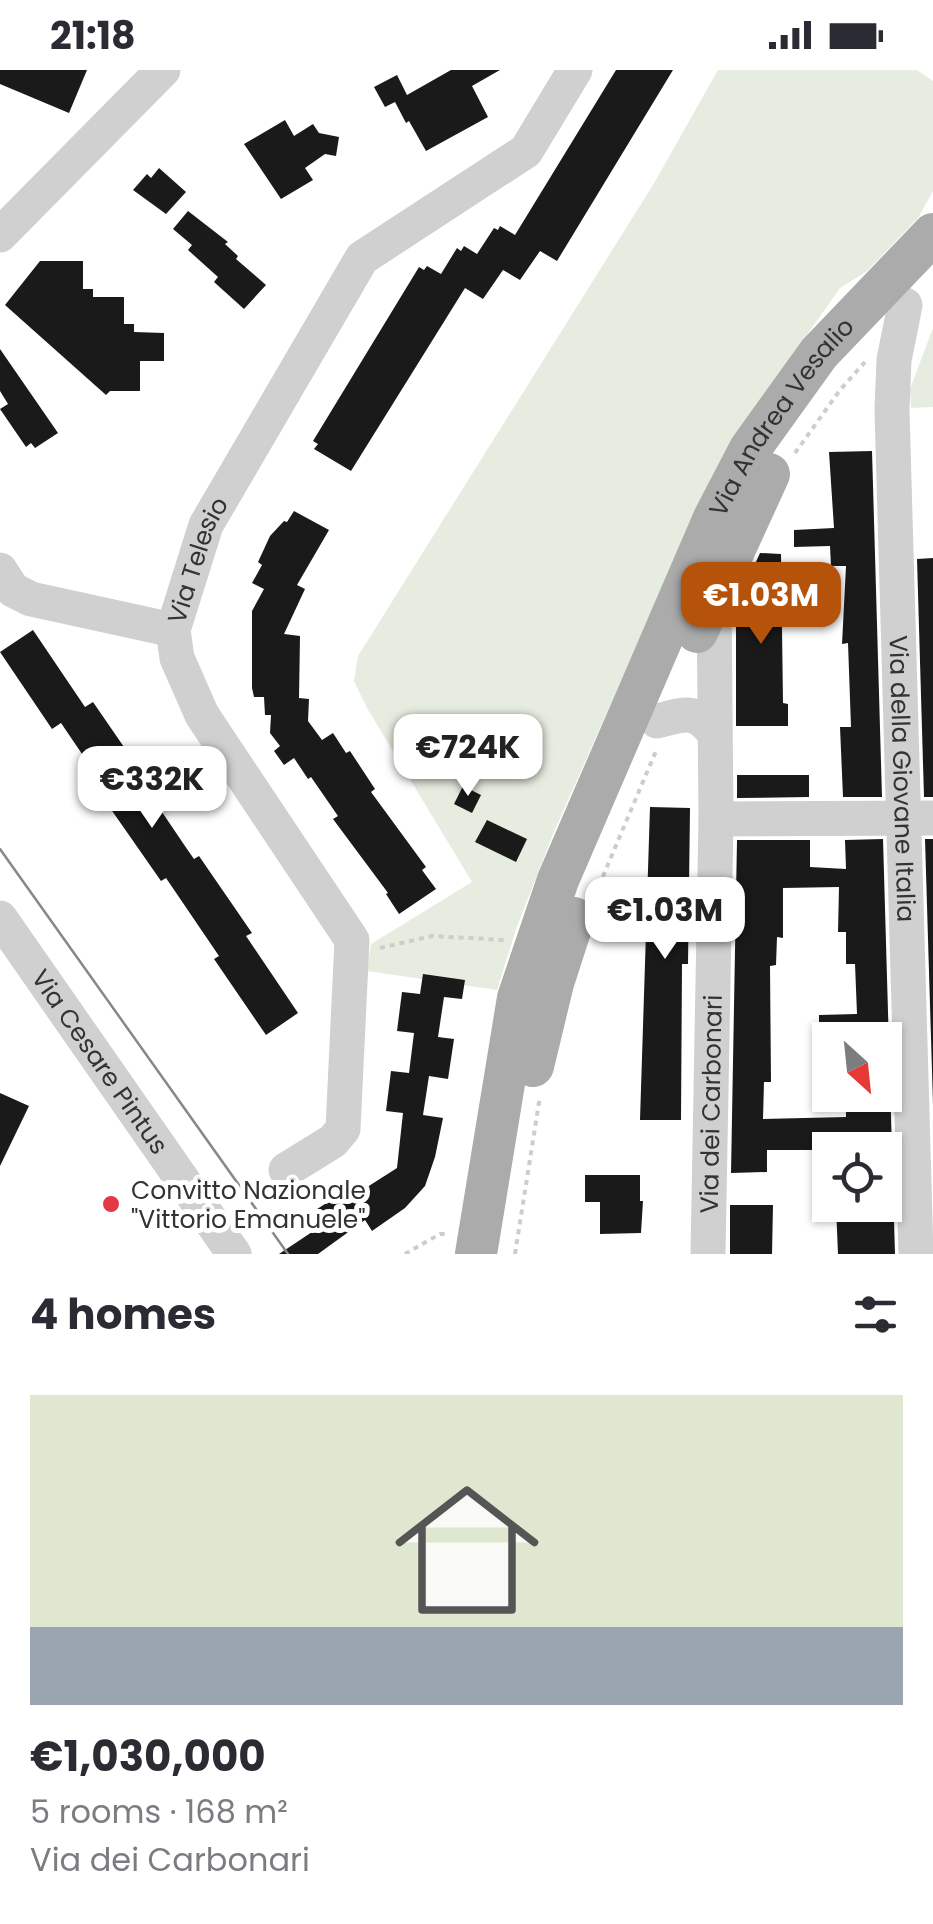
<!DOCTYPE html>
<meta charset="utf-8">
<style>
body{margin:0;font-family:Poppins,sans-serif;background:#f7f7f7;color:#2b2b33;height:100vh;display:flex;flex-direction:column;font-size:38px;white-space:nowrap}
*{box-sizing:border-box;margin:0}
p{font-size:32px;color:#7c7c81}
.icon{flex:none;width:55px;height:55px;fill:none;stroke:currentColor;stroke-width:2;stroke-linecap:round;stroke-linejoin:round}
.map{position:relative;height:1184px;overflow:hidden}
.panel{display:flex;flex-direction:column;background:#fff;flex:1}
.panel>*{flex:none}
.needle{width:65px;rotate:153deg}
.tools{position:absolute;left:812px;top:952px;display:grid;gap:20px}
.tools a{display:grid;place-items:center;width:90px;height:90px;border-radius:0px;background:#fff;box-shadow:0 2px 8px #0004;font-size:50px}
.price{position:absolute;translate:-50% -85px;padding:0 22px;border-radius:20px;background:#fff;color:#222;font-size:32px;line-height:65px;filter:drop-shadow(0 2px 5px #0008)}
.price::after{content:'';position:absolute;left:50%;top:60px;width:30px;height:22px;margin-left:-15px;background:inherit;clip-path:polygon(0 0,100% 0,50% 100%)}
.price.selected{background:#b45309;color:#fff}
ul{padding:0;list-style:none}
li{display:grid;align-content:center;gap:20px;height:530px;padding:0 30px}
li+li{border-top:2px solid #e1e1e2}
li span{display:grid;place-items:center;height:310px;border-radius:0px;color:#555}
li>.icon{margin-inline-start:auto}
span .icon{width:180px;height:180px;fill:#fffc;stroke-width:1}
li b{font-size:42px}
h2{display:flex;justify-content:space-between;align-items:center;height:120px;padding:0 30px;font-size:42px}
.status{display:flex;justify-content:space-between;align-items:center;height:70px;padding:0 50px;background:#fff;direction:ltr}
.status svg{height:28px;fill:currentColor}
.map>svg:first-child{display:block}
.green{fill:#e6ecdf}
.building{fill:#1a1a1a;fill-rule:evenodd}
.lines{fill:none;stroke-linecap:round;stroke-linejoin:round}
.path{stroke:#cdcdcd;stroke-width:4;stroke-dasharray:5 5;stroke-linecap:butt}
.minor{stroke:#d0d0d0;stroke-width:35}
.major{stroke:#ababab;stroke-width:42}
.tram{stroke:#888;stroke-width:2.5}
.poi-dot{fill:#e63946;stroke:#fff;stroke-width:4}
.labels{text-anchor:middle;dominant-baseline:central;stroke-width:10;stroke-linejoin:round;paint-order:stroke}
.street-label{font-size:25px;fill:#333;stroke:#fff}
.poi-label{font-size:25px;fill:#333;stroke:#fff;text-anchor:start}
</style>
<div class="status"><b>21:18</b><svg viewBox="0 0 49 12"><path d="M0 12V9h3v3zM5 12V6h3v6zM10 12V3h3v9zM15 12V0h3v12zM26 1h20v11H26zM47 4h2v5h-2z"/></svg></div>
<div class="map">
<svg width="933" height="1184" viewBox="0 0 933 1184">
<rect width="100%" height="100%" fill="#fff"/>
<g class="green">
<polygon points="718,0 917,0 933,11 933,121 918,148 867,201 840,218 797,279 692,450 553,764 516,859 497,920 367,901 371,874 472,812 367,638 354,611 358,586 653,115"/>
<polygon points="933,258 933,337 911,338 910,319"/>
</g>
<g class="building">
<polygon points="0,0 87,0 69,43 0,14"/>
<polygon points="451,0 500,0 472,16 488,47 426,81 409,51 406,53 395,32 385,37 374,17 397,5 407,25"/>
<polygon points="616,0 673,0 557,191 540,181 520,210 503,200 483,229 465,218 351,401 314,379 318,374 313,371 419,197 424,200 427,196 441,204 457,178 461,181 464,176 477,184 494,158 498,160 500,156 515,165"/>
<polygon points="285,50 294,66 313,54 319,63 339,67 336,86 325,84 305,98 313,110 281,129 244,74"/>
<polygon points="159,98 186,122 166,144 133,120 147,104 151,108"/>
<polygon points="188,141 228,172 225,174 238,186 236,189 266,215 244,239 214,212 218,207 188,180 192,175 173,159"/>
<polygon points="40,191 83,191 83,219 93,219 93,227 124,227 124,254 134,254 134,262 164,263 164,291 140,291 140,321 110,321 106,325 5,235"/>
<polygon points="0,279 58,363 35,378 31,373 26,377 0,339 8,334 0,321"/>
<polygon points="872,381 882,727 843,727 840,657 851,657 848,573 842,574 846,496 831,496 830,476 794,477 794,460 834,458 829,382"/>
<polygon points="294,441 329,460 297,515 305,519 284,564 300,566 299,628 309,629 308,651 322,670 333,663 346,683 350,681 375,719 371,722 426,797 422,800 436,819 399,844 386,824 388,823 333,749 338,746 311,707 308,709 294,688 284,695 274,681 280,676 270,663 271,645 265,645 264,627 254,627 252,618 252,541 264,519 252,513 262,495 258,492 270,466 284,451 287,452"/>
<polygon points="760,483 781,484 783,633 788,634 788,656 736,656 736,536"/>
<polygon points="933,488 933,727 924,727 917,489"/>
<polygon points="33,560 85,637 93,632 146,709 141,711 187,779 194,789 199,786 252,863 246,866 298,943 266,965 214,889 219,886 166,808 161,811 108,735 114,731 61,653 52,659 0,582"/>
<polygon points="737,705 809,705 809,727 737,728"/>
<polygon points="463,716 481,725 472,743 454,734"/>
<polygon points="650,737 690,738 688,894 682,894 681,1050 640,1050"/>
<polygon points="487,750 527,769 516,792 475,772"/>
<path d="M883,769L895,1184H838L836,1136L885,1135V1080H767V1102L731,1103L737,770H810V797L846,799L845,770ZM839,817L838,862H846V894H855L857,944L819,945V970H885V1025H846V1047L763,1049L764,1012H771L770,896L776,895L777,867L783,868V818Z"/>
<polygon points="925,769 933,769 933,1034"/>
<polygon points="423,904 465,910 462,929 444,927 438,967 454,969 448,1009 429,1006 423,1045 443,1048 435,1087 425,1116 405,1138 372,1161 365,1150 318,1184 279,1184 321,1156 311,1143 345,1121 350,1128 397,1098 403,1043 386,1041 391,1001 409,1003 414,963 397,961 402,922 420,924"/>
<polygon points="0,1023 29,1036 0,1096"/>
<polygon points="585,1105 640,1105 640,1131 643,1131 641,1163 600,1164 600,1132 585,1132"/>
<polygon points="730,1135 773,1135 772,1184 730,1184"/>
</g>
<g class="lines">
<g class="path">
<polyline points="795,383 840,320 865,292"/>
<polyline points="595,825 656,681"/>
<polyline points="380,878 432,866 504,870"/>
<polyline points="405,1184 440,1164 448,1164"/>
<polyline points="515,1184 540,1026"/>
</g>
<g class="minor">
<polyline points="0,165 163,0"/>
<path id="s1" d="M905,235L894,290L892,340L916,1184"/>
<polyline points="0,500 13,520 31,529 173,560"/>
<path d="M657,651C686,644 695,638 715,664"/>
<polyline points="716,749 933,748"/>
<path id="s2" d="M0,848L234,1184"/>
<path id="s3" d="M286,1100L333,1071L343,1059L352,870L202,645L177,588L173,560L206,455L362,188L526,81L575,0"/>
<path id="s4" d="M708,1184L716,749L714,526"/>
</g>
<g class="major">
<polyline points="697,562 769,404"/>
<polyline points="533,996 553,913 574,848"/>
<path id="s5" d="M476,1184L518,928L558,810L714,448L750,379L819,283L933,164"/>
</g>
<polyline class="tram" points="0,779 288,1184"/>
</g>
<circle class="poi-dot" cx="111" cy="1134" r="10"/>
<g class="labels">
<g class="street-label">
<text stroke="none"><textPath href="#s5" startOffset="900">Via Andrea Vesalio</textPath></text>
<text stroke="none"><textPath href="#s3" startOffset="695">Via Telesio</textPath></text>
<text stroke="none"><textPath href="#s1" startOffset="475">Via della Giovane Italia</textPath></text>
<text stroke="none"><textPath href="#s2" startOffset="175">Via Cesare Pintus</textPath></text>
<text stroke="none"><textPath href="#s4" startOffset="150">Via dei Carbonari</textPath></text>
</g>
<g class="poi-label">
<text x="131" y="1120">Convitto Nazionale<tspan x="131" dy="29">"Vittorio Emanuele"</tspan></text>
</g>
</g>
</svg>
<div class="tools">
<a><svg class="needle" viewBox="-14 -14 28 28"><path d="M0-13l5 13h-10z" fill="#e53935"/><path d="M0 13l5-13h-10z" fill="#7c7c81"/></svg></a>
<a><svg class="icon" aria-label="locate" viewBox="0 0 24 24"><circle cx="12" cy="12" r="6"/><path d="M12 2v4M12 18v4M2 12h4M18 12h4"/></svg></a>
</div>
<b class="price selected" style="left:761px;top:577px">€1.03M</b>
<b class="price" style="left:468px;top:729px">€724K</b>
<b class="price" style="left:152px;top:761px">€332K</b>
<b class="price" style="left:665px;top:892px">€1.03M</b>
</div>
<section class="panel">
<h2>4 homes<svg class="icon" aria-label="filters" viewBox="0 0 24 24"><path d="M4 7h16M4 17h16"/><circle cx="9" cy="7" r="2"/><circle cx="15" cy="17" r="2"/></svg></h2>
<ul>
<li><span style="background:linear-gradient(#dfe7d0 75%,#9aa5b1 0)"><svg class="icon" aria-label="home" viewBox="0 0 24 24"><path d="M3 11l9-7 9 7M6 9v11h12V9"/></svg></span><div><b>€1,030,000</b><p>5 rooms · 168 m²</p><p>Via dei Carbonari</p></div></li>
</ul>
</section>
